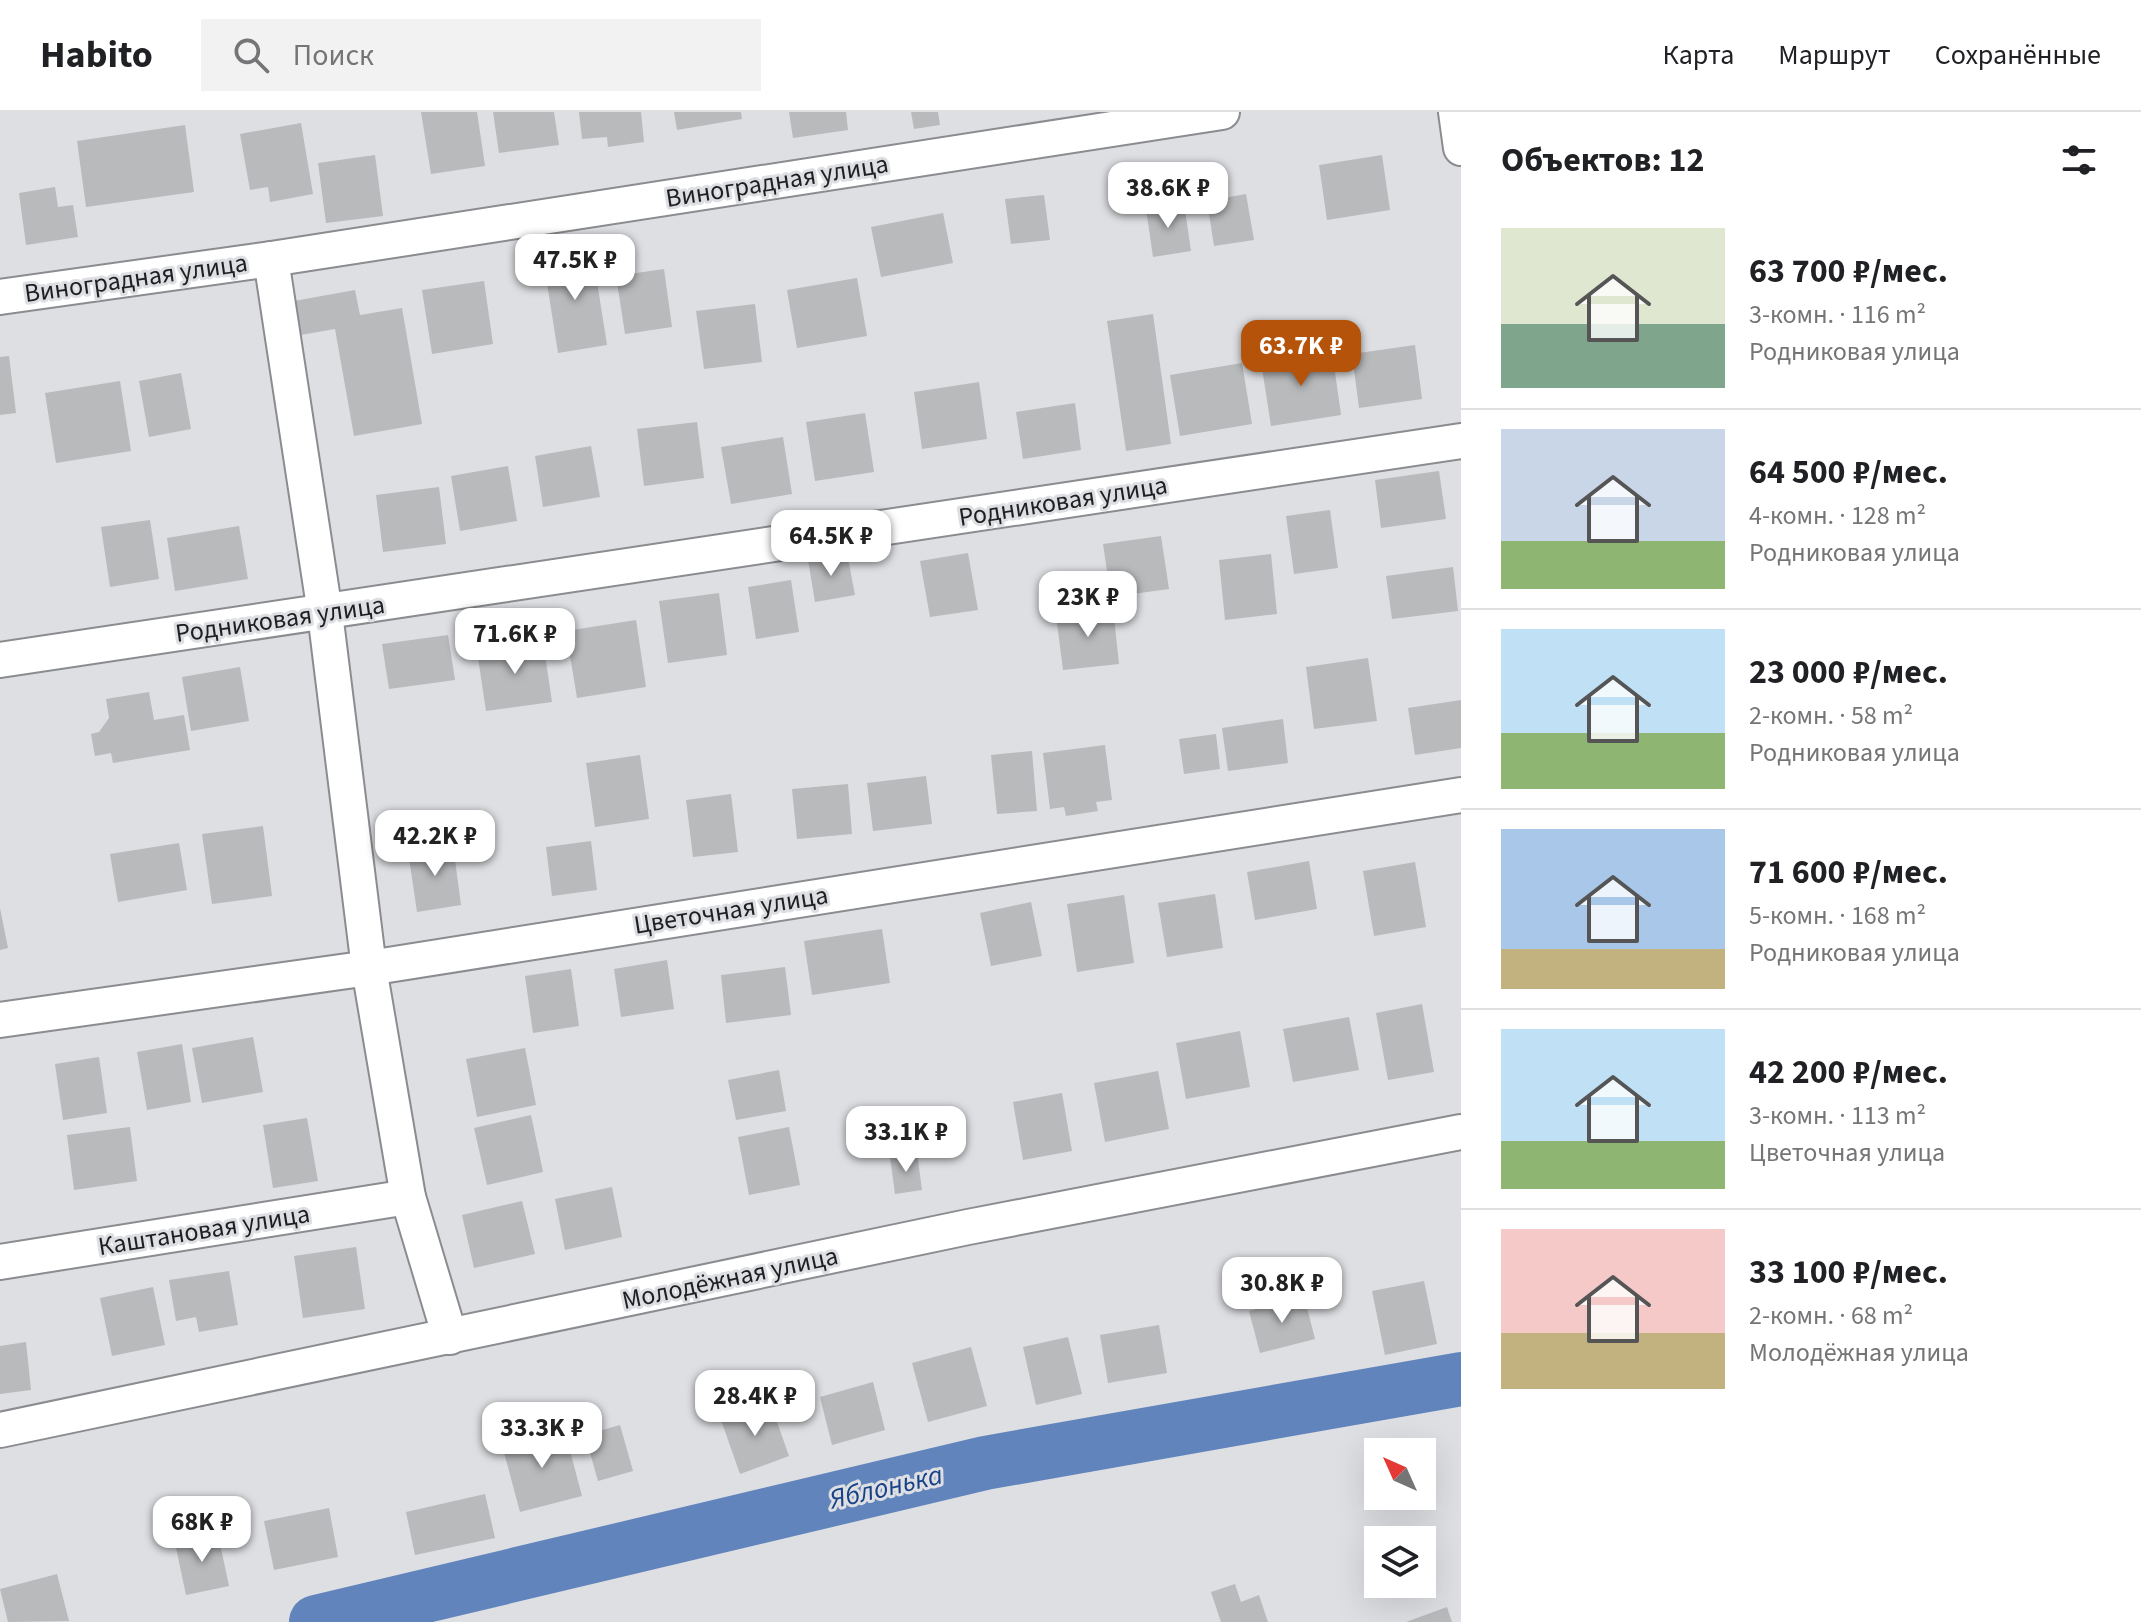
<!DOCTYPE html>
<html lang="ru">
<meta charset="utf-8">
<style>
body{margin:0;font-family:"Source Sans 3",sans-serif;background:#f2f2f2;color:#202124;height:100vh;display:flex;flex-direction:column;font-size:30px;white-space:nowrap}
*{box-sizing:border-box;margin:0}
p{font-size:26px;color:#757577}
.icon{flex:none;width:44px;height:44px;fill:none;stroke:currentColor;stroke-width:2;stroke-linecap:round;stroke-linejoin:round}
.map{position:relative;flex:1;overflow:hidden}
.details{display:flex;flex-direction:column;background:#fff;width:680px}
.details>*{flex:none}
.needle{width:52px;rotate:315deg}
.buttons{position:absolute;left:1364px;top:1326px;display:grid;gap:16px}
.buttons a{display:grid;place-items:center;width:72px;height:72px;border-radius:0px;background:#fff;box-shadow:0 8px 32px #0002;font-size:40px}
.price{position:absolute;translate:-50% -68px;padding:0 18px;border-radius:16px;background:#fff;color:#222;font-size:26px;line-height:52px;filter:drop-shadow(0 2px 4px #0008)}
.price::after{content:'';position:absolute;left:50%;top:48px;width:24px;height:18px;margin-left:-12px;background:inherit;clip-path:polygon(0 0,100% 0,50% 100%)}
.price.current{background:#b45309;color:#fff}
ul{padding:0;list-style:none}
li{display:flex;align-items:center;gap:24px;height:200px;padding:0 40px}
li+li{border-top:2px solid #e0e0e0}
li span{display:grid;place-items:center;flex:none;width:224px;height:160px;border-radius:0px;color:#555}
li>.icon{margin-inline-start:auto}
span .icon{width:96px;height:96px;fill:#fffc;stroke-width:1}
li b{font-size:34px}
h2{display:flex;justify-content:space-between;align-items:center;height:96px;padding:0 40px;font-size:34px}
header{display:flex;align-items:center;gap:48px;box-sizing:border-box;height:112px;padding:0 40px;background:#fff;border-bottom:2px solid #e0e0e0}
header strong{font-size:38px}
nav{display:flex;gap:44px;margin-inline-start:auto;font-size:28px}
.search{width:560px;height:72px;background:#f2f2f2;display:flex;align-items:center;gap:20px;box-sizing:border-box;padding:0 28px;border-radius:0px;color:#757577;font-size:30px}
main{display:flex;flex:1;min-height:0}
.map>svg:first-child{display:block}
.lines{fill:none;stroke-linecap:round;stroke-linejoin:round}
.river{stroke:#6184bc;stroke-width:54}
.building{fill:#b8babc}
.minor-casing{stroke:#8a8c8f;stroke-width:38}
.minor{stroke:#fff;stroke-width:34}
.labels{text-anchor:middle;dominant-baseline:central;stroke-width:6;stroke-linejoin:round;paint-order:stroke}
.street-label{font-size:26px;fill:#1e1f20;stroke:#dddfe2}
.water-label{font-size:28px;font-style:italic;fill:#184287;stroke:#dddfe2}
</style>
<header>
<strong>Habito</strong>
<div class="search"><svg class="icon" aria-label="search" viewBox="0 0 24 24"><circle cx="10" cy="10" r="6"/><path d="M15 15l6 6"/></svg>Поиск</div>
<nav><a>Карта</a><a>Маршрут</a><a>Сохранённые</a></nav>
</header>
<main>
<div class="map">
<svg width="1461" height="1510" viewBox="0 0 1461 1510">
<rect width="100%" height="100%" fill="#dddfe2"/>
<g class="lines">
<polyline class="river" points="316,1510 985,1351 1461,1267"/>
</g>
<g class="building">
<polygon points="421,0 477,0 485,54 431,62"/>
<polygon points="493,0 554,0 559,33 499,41"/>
<polygon points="579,0 641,0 644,30 608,35 607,25 582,27"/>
<polygon points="674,0 741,0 742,7 677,18"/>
<polygon points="789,0 846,0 848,18 793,26"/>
<polygon points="911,0 938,0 940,13 914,17"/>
<polygon points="301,11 313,82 270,90 268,75 250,78 240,22"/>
<polygon points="185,13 194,80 86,95 77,29"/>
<polygon points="375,43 383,104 326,111 318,51"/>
<polygon points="1382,43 1390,98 1327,108 1319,53"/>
<polygon points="55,75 58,95 73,93 78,125 26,133 19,81"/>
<polygon points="1246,82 1254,128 1214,134 1207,89"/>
<polygon points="1044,83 1050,128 1011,132 1005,87"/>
<polygon points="1184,91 1191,139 1153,145 1146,97"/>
<polygon points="943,101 953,151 881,165 871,115"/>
<polygon points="592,138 607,233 558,241 543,146"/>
<polygon points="664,157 672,215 625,222 616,164"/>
<polygon points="857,166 867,224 797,236 787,178"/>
<polygon points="484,169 493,232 432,242 422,178"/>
<polygon points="355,178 360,203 402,196 422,312 354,324 335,217 289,225 283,191"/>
<polygon points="755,192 762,250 704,257 696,199"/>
<polygon points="1153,202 1171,332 1126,339 1107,209"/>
<polygon points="1415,233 1422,287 1359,296 1352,242"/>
<polygon points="1332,239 1341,303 1271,314 1261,250"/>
<polygon points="9,244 16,301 0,303 0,245"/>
<polygon points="1242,251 1252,312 1180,324 1170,263"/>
<polygon points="181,261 191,317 149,325 139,269"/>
<polygon points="120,269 131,339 56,351 45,281"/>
<polygon points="979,270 987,327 922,337 914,280"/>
<polygon points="1075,291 1081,338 1023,347 1016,300"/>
<polygon points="865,301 874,360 815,369 806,310"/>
<polygon points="697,310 704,366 644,374 637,317"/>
<polygon points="783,325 792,382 731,392 721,335"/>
<polygon points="591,334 600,385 543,395 535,344"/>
<polygon points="508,354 517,409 460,419 451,364"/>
<polygon points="1439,359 1446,407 1381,416 1375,368"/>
<polygon points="439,375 446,432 383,440 376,383"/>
<polygon points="1330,398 1338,456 1294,462 1286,404"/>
<polygon points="150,408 159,467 110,475 101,415"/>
<polygon points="239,414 248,467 175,479 167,426"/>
<polygon points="1161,424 1169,477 1111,485 1103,432"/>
<polygon points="847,441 855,483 815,490 808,448"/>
<polygon points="968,441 978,498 930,505 920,449"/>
<polygon points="1271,442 1277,502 1225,508 1219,448"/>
<polygon points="1453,455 1458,499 1392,507 1386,464"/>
<polygon points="791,468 799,520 756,527 748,475"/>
<polygon points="719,481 727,543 668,551 659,489"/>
<polygon points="1113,496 1119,552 1063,558 1056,503"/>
<polygon points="636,508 646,575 577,586 566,519"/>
<polygon points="448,523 455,568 389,577 382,532"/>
<polygon points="543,529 552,590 486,599 477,539"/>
<polygon points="1368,546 1377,609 1314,617 1306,555"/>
<polygon points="240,555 249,609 191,619 182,565"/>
<polygon points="149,580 154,608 184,603 190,638 113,651 111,641 95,644 91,622 99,620 109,606 106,587"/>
<polygon points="1461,588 1461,636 1415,643 1408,596"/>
<polygon points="1283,607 1288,651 1228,659 1222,616"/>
<polygon points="1216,622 1220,657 1184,662 1179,627"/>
<polygon points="1105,633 1112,688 1096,690 1098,699 1066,704 1064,695 1050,697 1043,641"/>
<polygon points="1032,639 1037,699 997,702 991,643"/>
<polygon points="640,643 649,707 595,715 586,651"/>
<polygon points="926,664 932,712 873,719 867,671"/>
<polygon points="848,672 852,722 797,727 792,677"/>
<polygon points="731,682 738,740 693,745 686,688"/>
<polygon points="263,714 272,784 212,792 202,722"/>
<polygon points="591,729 597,778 552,784 546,735"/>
<polygon points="179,731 187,778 118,790 110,742"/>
<polygon points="453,733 461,793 417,800 408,739"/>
<polygon points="1309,749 1317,797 1255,808 1247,760"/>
<polygon points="1415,750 1426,815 1374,824 1363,759"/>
<polygon points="1215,782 1223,836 1167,845 1158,791"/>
<polygon points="1124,783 1134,851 1077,860 1067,792"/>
<polygon points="1031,790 1042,844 991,854 980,801"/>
<polygon points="0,796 8,836 0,838"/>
<polygon points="882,817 890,871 812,883 804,829"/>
<polygon points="667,848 674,897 621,905 614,857"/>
<polygon points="785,855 791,903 726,911 721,863"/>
<polygon points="571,857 579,914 533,921 525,864"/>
<polygon points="1422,892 1434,960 1388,968 1376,901"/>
<polygon points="1349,905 1359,958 1293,970 1283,917"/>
<polygon points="1240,919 1250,975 1186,987 1176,931"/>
<polygon points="253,925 263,980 202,991 192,936"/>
<polygon points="182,932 191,990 147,998 137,940"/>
<polygon points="525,936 536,993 477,1005 466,947"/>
<polygon points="99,945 107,1001 63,1008 55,952"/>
<polygon points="779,958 786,999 736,1008 728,968"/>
<polygon points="1158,959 1169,1017 1105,1030 1094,971"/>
<polygon points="1062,981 1072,1039 1023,1048 1013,990"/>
<polygon points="531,1003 543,1060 487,1073 474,1016"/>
<polygon points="307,1006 318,1069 273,1076 263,1013"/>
<polygon points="130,1015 137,1069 74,1078 67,1023"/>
<polygon points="789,1015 800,1073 749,1083 738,1025"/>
<polygon points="917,1041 922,1078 895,1082 890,1045"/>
<polygon points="612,1075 622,1125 565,1138 555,1087"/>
<polygon points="522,1089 535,1142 474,1156 462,1103"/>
<polygon points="356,1135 365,1197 303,1206 294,1144"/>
<polygon points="229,1159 238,1213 199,1220 196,1205 176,1209 169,1168"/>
<polygon points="1424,1169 1437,1232 1385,1243 1372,1179"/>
<polygon points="153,1175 165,1233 112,1244 100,1186"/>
<polygon points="1304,1184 1315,1227 1260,1241 1249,1199"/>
<polygon points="1159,1213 1167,1261 1108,1271 1100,1223"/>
<polygon points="1068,1225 1082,1282 1036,1293 1023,1235"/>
<polygon points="26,1230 31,1278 0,1282 0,1234"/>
<polygon points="971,1235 987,1294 928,1310 912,1251"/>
<polygon points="873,1270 885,1318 832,1333 820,1285"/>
<polygon points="770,1290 789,1344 740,1362 721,1308"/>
<polygon points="620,1313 633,1359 598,1369 585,1323"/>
<polygon points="564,1316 582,1384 520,1400 502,1333"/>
<polygon points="485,1382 495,1426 415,1443 406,1400"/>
<polygon points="329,1396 338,1445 274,1458 264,1409"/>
<polygon points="218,1422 229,1474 186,1483 175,1431"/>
<polygon points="57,1462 69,1509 8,1510 0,1477"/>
<polygon points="1235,1472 1241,1490 1259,1483 1268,1510 1221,1510 1211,1480"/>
<polygon points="1447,1495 1452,1510 1406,1510"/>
</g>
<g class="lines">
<g class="minor-casing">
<g id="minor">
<polyline points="1456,0 1461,36"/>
<polyline points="271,147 325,501 369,856 408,1085 450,1225"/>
<polyline points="0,185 271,147 1222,0"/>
<polyline points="0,548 1461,329"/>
<polyline points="0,908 369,856 1461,683"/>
<polyline points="0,1150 408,1085"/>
<polyline points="0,1318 968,1115 1461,1020"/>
</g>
</g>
<use href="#minor" class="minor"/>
</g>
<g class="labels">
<g class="street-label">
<text transform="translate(777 69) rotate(-9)">Виноградная улица</text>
<text transform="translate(136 166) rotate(-8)">Виноградная улица</text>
<text transform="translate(1063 389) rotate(-9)">Родниковая улица</text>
<text transform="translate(280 507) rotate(-8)">Родниковая улица</text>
<text transform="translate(731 798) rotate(-9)">Цветочная улица</text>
<text transform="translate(204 1118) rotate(-9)">Каштановая улица</text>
<text transform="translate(730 1166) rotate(-12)">Молодёжная улица</text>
</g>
<g class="water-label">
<text transform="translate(886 1375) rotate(-13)">Яблонька</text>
</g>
</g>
</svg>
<div class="buttons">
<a><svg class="needle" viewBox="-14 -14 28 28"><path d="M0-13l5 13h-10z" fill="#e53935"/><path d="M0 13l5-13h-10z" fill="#757577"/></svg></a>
<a><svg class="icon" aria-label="layers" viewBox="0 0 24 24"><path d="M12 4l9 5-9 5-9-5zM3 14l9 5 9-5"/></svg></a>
</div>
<b class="price" style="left:1168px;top:118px">38.6K ₽</b>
<b class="price" style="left:575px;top:190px">47.5K ₽</b>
<b class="price current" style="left:1301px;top:276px">63.7K ₽</b>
<b class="price" style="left:831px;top:466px">64.5K ₽</b>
<b class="price" style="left:1088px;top:527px">23K ₽</b>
<b class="price" style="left:515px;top:564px">71.6K ₽</b>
<b class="price" style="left:435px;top:766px">42.2K ₽</b>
<b class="price" style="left:906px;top:1062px">33.1K ₽</b>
<b class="price" style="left:1282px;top:1213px">30.8K ₽</b>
<b class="price" style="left:755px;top:1326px">28.4K ₽</b>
<b class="price" style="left:542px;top:1358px">33.3K ₽</b>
<b class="price" style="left:202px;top:1452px">68K ₽</b>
</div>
<section class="details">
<h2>Объектов: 12<svg class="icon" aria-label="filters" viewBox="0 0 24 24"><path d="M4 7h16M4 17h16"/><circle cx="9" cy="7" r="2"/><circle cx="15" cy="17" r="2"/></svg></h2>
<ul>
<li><span style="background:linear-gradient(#dfe7d0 60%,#7fa58c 0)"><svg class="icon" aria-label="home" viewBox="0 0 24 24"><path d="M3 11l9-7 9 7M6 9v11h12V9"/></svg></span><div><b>63 700 ₽/мес.</b><p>3-комн. · 116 m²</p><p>Родниковая улица</p></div></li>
<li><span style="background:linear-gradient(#c9d6e8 70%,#8fb573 0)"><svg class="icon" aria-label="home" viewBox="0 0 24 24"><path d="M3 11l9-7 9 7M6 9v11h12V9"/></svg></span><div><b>64 500 ₽/мес.</b><p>4-комн. · 128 m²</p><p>Родниковая улица</p></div></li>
<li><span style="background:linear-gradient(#bfe0f5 65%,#8fb573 0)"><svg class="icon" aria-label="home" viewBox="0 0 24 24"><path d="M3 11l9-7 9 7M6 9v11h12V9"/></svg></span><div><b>23 000 ₽/мес.</b><p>2-комн. · 58 m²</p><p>Родниковая улица</p></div></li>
<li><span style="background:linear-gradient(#a9c7e8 75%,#c2b280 0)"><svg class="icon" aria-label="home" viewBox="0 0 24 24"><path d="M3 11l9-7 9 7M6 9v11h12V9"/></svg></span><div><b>71 600 ₽/мес.</b><p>5-комн. · 168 m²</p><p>Родниковая улица</p></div></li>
<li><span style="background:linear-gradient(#bfe0f5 70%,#8fb573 0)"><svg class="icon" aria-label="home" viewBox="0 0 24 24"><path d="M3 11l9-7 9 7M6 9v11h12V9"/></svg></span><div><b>42 200 ₽/мес.</b><p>3-комн. · 113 m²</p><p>Цветочная улица</p></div></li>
<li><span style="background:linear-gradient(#f6c9c9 65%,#c2b280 0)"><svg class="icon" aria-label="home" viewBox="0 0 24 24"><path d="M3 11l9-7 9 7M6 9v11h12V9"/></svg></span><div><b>33 100 ₽/мес.</b><p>2-комн. · 68 m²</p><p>Молодёжная улица</p></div></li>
</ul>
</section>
</main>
